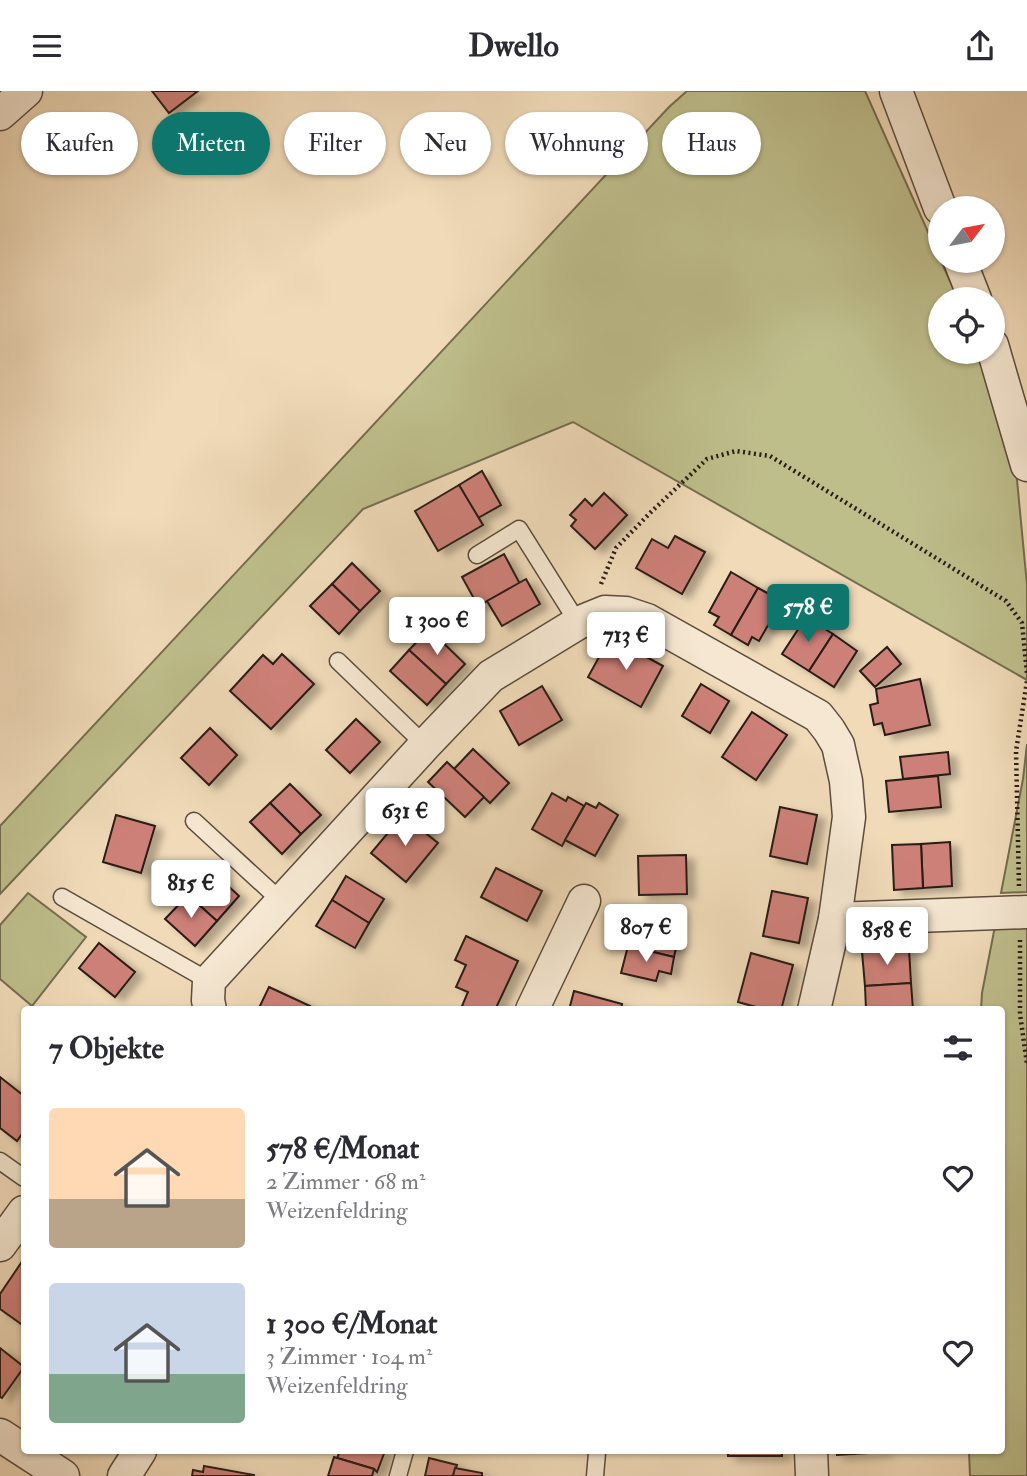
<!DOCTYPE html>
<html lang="de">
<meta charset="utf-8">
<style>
body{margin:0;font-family:"IM FELL Double Pica",serif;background:#f7f7f7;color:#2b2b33;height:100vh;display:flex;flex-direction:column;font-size:26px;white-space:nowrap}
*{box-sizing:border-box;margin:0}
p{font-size:23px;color:#7c7c81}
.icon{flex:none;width:38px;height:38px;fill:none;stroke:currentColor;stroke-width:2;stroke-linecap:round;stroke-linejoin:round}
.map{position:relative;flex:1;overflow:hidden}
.drawer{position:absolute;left:21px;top:915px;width:984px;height:448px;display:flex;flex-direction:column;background:#fff;border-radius:7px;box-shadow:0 2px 5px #0004}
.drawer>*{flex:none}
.top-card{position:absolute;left:21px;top:21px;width:985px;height:63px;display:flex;gap:14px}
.needle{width:46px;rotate:58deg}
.controls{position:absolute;left:928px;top:105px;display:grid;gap:14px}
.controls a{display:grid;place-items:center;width:77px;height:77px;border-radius:50%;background:#fff;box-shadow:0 2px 5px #0004;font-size:35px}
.price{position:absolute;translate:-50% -60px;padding:0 16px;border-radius:7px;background:#fff;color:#222;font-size:23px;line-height:46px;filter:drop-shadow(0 2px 4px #0008)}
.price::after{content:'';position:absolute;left:50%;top:42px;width:21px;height:16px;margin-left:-10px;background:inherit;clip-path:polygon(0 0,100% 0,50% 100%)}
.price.on{background:#0f766e;color:#fff}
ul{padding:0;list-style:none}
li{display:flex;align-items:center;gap:21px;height:175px;padding:0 28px}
li span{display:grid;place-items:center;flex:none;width:196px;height:140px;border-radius:7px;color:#555}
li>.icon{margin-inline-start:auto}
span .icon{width:84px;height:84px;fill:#fffc;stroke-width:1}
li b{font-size:30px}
h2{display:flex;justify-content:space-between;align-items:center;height:84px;padding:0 28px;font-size:30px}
.chip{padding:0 24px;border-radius:32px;background:#fff;box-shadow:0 2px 5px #0004;font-size:24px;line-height:63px}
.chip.on{background:#0f766e;color:#fff}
header{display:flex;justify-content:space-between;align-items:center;height:91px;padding:0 28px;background:#fff;font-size:32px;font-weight:800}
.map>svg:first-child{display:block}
.green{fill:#bebe8b;stroke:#746d4f;stroke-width:2}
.building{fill:#cd8078;stroke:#291c13;stroke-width:2;filter:url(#shadow)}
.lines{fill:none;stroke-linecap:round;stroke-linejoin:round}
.service-casing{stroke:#5b4c3c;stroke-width:19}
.minor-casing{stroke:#5b4c3c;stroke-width:35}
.path{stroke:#291c13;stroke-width:4.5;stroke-dasharray:2 3.5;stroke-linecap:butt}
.service{stroke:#f5e7d1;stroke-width:16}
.minor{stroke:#f5e7d1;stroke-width:32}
</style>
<header><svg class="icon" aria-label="menu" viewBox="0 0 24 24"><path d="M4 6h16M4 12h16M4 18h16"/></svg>Dwello<svg class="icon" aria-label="share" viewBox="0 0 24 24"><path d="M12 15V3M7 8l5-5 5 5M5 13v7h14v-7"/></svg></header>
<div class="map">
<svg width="1027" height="1385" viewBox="0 0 1027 1385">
<defs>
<filter id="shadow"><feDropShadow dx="8" dy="4.5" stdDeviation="3.5" flood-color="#0004"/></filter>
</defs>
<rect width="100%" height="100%" fill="#f0dab8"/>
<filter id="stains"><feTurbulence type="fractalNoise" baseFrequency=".00286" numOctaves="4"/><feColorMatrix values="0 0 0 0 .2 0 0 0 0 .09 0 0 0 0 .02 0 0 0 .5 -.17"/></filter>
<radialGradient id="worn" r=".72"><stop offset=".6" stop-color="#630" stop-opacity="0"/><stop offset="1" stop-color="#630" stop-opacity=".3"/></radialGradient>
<g class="green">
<polygon points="687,0 865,0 958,208 940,208 940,261 981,261 1004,323 1017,389 1027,494 1027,589 573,331 363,418 0,803 0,735 669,16"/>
<polygon points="1027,653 1027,801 1001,802 1023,688"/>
<polygon points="28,802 86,846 32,915 0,888 0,834"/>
<polygon points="1027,828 1027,1385 970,1385 969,1360 1001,1360 1001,919 981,919 982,902 996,830"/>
</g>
<g class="building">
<polygon points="152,0 198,0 169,22"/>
<polygon points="482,380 501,414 478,427 459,394"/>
<polygon points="459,394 483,434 438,460 415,420"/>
<polygon points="604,402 627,424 595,458 571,435 576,429 570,424 585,408 592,415"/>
<polygon points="675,445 705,461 682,503 636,477 652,448 668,457"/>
<polygon points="504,463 520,493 478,515 462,486"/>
<polygon points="352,472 380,500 360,520 332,493"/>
<polygon points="731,481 758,497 731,544 714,534 719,526 709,521"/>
<polygon points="526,488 540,513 502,535 487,510"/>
<polygon points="332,493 360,520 339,543 310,515"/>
<polygon points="758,497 782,510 759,550 752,546 748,554 731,544"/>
<polygon points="806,526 833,543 809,580 782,563"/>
<polygon points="429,538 465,573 446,593 409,559"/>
<polygon points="833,543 857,560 834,596 809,580"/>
<polygon points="610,546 663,575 641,616 588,586"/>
<polygon points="887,556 901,573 875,596 860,580"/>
<polygon points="409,559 446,593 427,614 390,580"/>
<polygon points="282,563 314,593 271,638 230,600 263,564 273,573"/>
<polygon points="920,588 930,634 885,644 882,632 874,634 870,614 878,612 876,598"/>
<polygon points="701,593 729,610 710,642 682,625"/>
<polygon points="542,595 562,629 519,654 500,620"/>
<polygon points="752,621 787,644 756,689 722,666"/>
<polygon points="356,628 380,651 350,682 326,659"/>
<polygon points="210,637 237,664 209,694 181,667"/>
<polygon points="473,658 509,692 490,712 454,678"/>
<polygon points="948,661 950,683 903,688 900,666"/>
<polygon points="447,671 484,706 465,726 428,691"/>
<polygon points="938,685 941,716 889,721 886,690"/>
<polygon points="290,693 321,724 301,743 270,712"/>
<polygon points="552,702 566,710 568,706 584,715 562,755 532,738"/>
<polygon points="270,712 301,743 282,763 250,731"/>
<polygon points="586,712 596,717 599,712 618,724 595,765 565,749"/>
<polygon points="780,716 817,724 807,773 770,765"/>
<polygon points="116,724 155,735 141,782 103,771"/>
<polygon points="403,724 438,752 406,791 371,762"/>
<polygon points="950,751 952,795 923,797 921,753"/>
<polygon points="921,753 923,797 894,799 892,754"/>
<polygon points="686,764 687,803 639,804 638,765"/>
<polygon points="496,777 542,800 527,830 481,806"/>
<polygon points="211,779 239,805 217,830 188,804"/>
<polygon points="346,785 384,808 369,832 332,809"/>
<polygon points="772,800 808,807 799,852 763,845"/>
<polygon points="188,804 217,830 195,855 165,828"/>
<polygon points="332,809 369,832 355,857 316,835"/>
<polygon points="634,829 670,838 667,849 677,852 674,866 628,855"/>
<polygon points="466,845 518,870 495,919 470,919 462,915 468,901 456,896 466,874 455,869"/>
<polygon points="99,852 135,881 115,906 79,877"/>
<polygon points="628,855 674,866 671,883 659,880 656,890 621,882"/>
<polygon points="909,858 911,892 865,895 862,861"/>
<polygon points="751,862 793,874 781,919 767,919 738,911"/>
<polygon points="911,892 913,919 866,919 865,895"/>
<polygon points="269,896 310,915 308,919 258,919"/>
<polygon points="574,900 622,913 621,919 569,919"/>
<polygon points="0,986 24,1005 24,1040 17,1050 0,1037"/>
<polygon points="23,1169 24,1170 24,1235 0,1218 0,1203"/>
<polygon points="0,1257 24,1276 2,1307 0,1306"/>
<polygon points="340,1360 385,1360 377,1381 374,1378 337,1367"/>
<rect x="728" y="1360" width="54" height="5"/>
<polygon points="837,1360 885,1360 885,1361 837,1364"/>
<polygon points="334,1366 374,1378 372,1385 328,1385"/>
<polygon points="429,1367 457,1374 453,1385 425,1385"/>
<polygon points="204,1375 254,1384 254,1385 192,1385 193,1379 203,1381"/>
<polygon points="455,1377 482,1382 482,1385 453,1385"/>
</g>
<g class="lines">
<g class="service-casing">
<g id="service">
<polyline points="477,464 519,438 578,532"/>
<polyline points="338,570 425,654"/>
<polyline points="194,730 281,810"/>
<polyline points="62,806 209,890"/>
<polyline points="0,1070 24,1087"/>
<polyline points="398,1385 405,1360"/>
<polyline points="595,1385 597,1362"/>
</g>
</g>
<g class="minor-casing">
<g id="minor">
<polyline points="896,0 940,117"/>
<polyline points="0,23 26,0"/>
<polyline points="960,170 975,208"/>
<polyline points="992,254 1027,374"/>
<polyline points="835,828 1027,821"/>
<polyline points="210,919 208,909 209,890 425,654 491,585 578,532 605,521 626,522 647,529 818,625 829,639 838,654 846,690 849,726 835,828 814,919"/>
<polyline points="532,919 584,810"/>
<polyline points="0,1154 24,1121"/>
<polyline points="0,1344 63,1385"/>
<polyline points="811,1360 812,1385"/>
<polyline points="124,1385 140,1360"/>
</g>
</g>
<g class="path">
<polyline points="601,493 616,457 651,421 707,368 736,360 770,365 1006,510 1022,532 1027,583"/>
<polyline points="1019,795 1016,660 1027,590"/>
<polyline points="1020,849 1020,923 1027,973"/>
</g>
<use href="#service" class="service"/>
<use href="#minor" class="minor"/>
</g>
<rect width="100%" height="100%" filter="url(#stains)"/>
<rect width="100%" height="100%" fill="url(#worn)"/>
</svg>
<div class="controls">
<a><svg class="needle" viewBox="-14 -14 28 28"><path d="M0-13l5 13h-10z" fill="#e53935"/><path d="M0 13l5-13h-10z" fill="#7c7c81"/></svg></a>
<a><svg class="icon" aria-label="locate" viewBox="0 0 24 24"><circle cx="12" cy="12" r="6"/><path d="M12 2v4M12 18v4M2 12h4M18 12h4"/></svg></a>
</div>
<b class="price on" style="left:808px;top:553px">578 €</b>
<b class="price" style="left:437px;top:566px">1 300 €</b>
<b class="price" style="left:626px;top:581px">713 €</b>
<b class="price" style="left:405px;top:757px">631 €</b>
<b class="price" style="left:191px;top:829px">815 €</b>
<b class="price" style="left:646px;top:873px">807 €</b>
<b class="price" style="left:887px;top:876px">858 €</b>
<div class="top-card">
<a class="chip">Kaufen</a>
<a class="chip on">Mieten</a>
<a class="chip">Filter</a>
<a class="chip">Neu</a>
<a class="chip">Wohnung</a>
<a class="chip">Haus</a>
</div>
<section class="drawer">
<h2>7 Objekte<svg class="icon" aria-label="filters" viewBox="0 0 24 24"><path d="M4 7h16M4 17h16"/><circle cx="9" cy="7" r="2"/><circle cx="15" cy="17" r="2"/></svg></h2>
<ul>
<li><span style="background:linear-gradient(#ffd9b3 65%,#b9a48a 0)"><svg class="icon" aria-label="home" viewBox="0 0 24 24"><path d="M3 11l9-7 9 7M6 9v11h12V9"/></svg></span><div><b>578 €/Monat</b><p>2 Zimmer · 68 m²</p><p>Weizenfeldring</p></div><svg class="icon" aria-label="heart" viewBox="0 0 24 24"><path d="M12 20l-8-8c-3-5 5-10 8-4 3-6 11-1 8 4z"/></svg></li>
<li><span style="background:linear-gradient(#c9d6e8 65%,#7fa58c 0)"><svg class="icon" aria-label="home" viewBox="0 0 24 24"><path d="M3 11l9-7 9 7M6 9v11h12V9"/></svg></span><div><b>1 300 €/Monat</b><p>3 Zimmer · 104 m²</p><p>Weizenfeldring</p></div><svg class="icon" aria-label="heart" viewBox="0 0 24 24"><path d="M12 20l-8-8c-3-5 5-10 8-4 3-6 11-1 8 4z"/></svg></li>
</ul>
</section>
</div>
